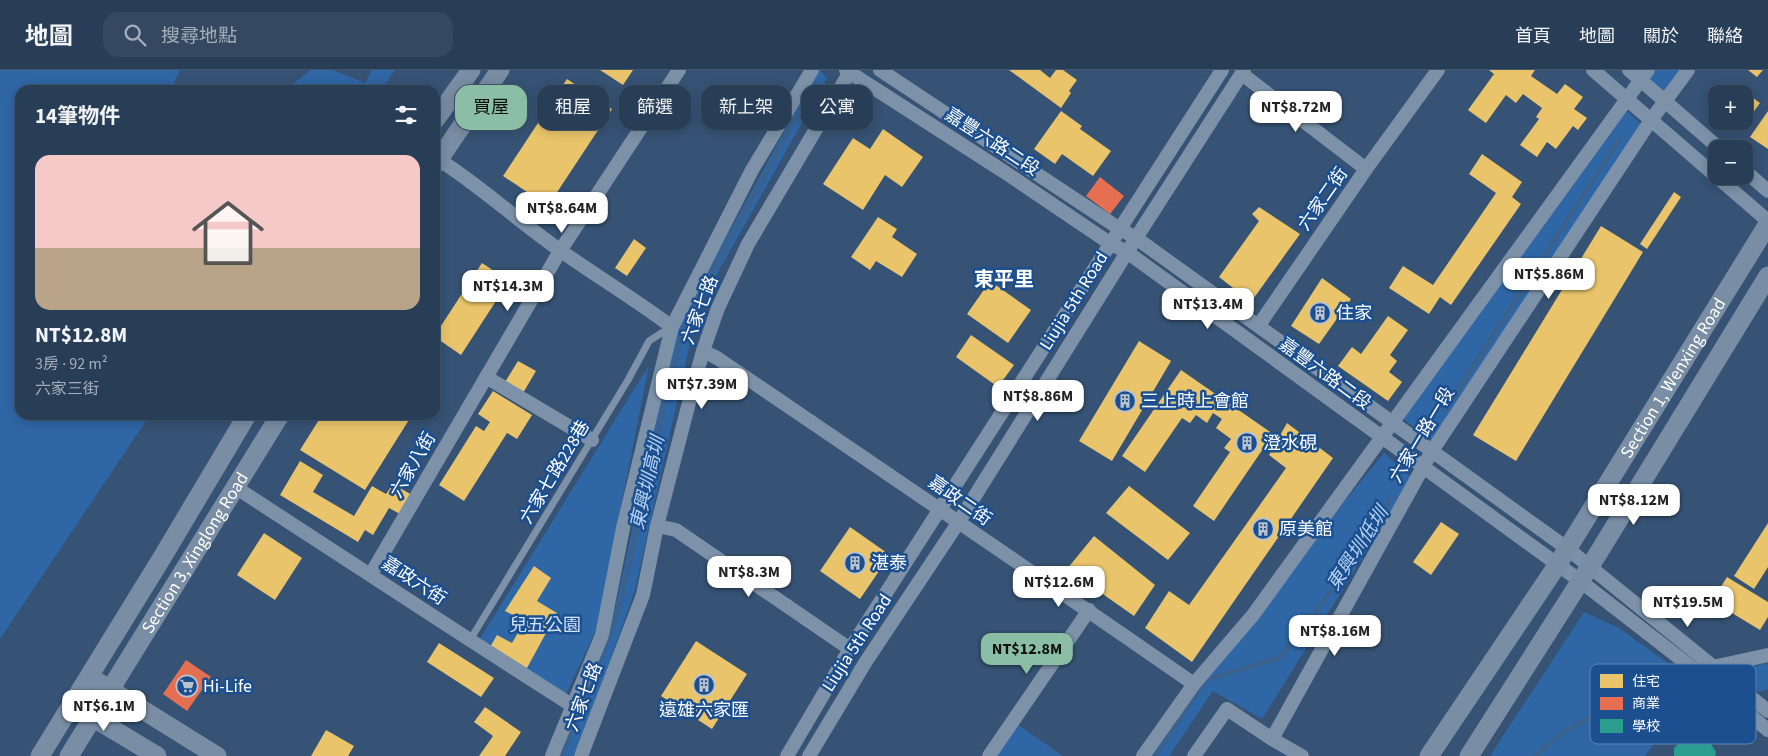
<!DOCTYPE html>
<html lang="zh-TW">
<meta charset="utf-8">
<style>
body{margin:0;font-family:"Source Sans 3","Noto Sans TC",sans-serif;background:#344961;color:#f1f3f6;height:100vh;display:flex;flex-direction:column;font-size:19px;white-space:nowrap}
*{box-sizing:border-box;margin:0}
p{font-size:16px;color:#a5aeba}
.icon{flex:none;width:28px;height:28px;fill:none;stroke:currentColor;stroke-width:2;stroke-linecap:round;stroke-linejoin:round}
.map{position:relative;flex:1;overflow:hidden}
.panel{position:absolute;left:15px;top:15px;width:425px;height:335px;display:flex;flex-direction:column;background:#283e57;border-radius:15px;box-shadow:0 2px 12px #0003,0 0 0 1px #44576d}
.panel>*{flex:none}
.hud{position:absolute;left:455px;top:15px;width:475px;height:45px;display:flex;gap:10px}
.fabs{position:absolute;left:1708px;top:15px;display:grid;gap:10px}
.fabs a{display:grid;place-items:center;width:45px;height:45px;border-radius:10px;background:#283e57;box-shadow:0 2px 12px #0003,0 0 0 1px #44576d;font-size:25px}
.price{position:absolute;translate:-50% -42px;padding:0 11px;border-radius:10px;background:#fff;color:#222;font-size:16px;line-height:32px;filter:drop-shadow(0 1px 2px #0008)}
.price::after{content:'';position:absolute;left:50%;top:30px;width:15px;height:11px;margin-left:-8px;background:inherit;clip-path:polygon(0 0,100% 0,50% 100%)}
.price.on{background:#8abfa5;color:#111}
ul{padding:0;list-style:none}
li{display:grid;align-content:center;gap:10px;height:265px;padding:0 20px}
li+li{border-top:1px solid #44576d}
li span{display:grid;place-items:center;height:155px;border-radius:15px;color:#555}
li>.icon{margin-inline-start:auto}
span .icon{width:90px;height:90px;fill:#fffc;stroke-width:1}
li b{font-size:21px}
h2{display:flex;justify-content:space-between;align-items:center;height:60px;padding:0 20px;font-size:21px}
.chip{padding:0 18px;border-radius:15px;background:#283e57;box-shadow:0 2px 12px #0003,0 0 0 1px #44576d;font-size:18px;line-height:45px}
.chip.on{background:#8abfa5;color:#111}
header{display:flex;align-items:center;gap:30px;box-sizing:border-box;height:70px;padding:0 25px;background:#283e57;border-bottom:1px solid #44576d}
header strong{font-size:24px}
nav{display:flex;gap:28px;margin-inline-start:auto;font-size:18px}
.search{width:350px;height:45px;background:#344961;display:flex;align-items:center;gap:12px;box-sizing:border-box;padding:0 18px;border-radius:15px;color:#a5aeba;font-size:19px}
.map>svg:first-child{display:block}
.green{fill:#2f66a5}
.homes{fill:#e9c46a}
.shops{fill:#e76f51}
.schools{fill:#2a9d8f}
.lines{fill:none;stroke-linecap:round;stroke-linejoin:round}
.stream{stroke:#3b618d;stroke-width:4.5}
.lane{stroke:#7d92a8;stroke-width:7}
.street{stroke:#7d92a8;stroke-width:14}
.secondary{stroke:#798da4;stroke-width:19}
.labels{text-anchor:middle;dominant-baseline:central;stroke-width:5;stroke-linejoin:round;paint-order:stroke}
.street-label{font-size:18px;fill:#fff;stroke:#1b4f8f}
.poi-label{font-size:18px;fill:#fff;stroke:#1b4f8f;text-anchor:start}
.park-label{font-size:18px;fill:#cfe3fa;stroke:#1b4f8f}
.water-label{font-size:19px;font-style:italic;fill:#b5d3f5;stroke:#1b4f8f}
.quarter-label{font-size:20px;font-weight:bold;fill:#fff;stroke:#1b4f8f}
.key{fill:#1b4f8f;stroke:#5f84b1;stroke-width:1}
.key-label{font-size:14px;fill:#fff}
</style>
<header>
<strong>地圖</strong>
<div class="search"><svg class="icon" aria-label="search" viewBox="0 0 24 24"><circle cx="10" cy="10" r="6"/><path d="M15 15l6 6"/></svg>搜尋地點</div>
<nav><a>首頁</a><a>地圖</a><a>關於</a><a>聯絡</a></nav>
</header>
<div class="map">
<svg width="1768" height="686" viewBox="0 0 1768 686">
<rect width="100%" height="100%" fill="#365274"/>
<g class="green">
<polygon points="0,0 180,0 171,20 20,20 20,345 150,345 0,569"/>
<polygon points="311,0 333,0 365,13 372,0 395,0 381,20 285,20"/>
<polygon points="818,0 820,0 827,8 698,238 635,520 587,656 573,686 557,686 567,664 614,543 674,271 684,245"/>
<polygon points="1656,0 1680,0 1664,22 1649,9"/>
<polygon points="1627,41 1641,54 1433,370 1403,349"/>
<polygon points="649,295 597,558 566,624 478,572"/>
<polygon points="1384,383 1412,408 1262,649 1213,621 1169,686 1147,686 1197,612"/>
<polygon points="1584,542 1619,558 1697,614 1645,686 1490,686"/>
<polygon points="1768,593 1768,619 1758,622 1752,597"/>
<polygon points="1017,654 1063,686 996,686"/>
</g>
<g class="homes">
<polygon points="600,0 633,0 623,15"/>
<polygon points="1009,0 1040,0 1050,8 1056,0 1063,0 1077,10 1069,21 1071,23 1061,38"/>
<polygon points="1489,0 1535,0 1531,6 1557,24 1565,14 1583,27 1574,39 1587,48 1578,60 1573,56 1556,79 1547,72 1537,87 1520,75 1539,49 1536,47 1542,38 1523,24 1516,33 1506,25 1486,53 1468,40 1494,4"/>
<polygon points="1748,0 1763,0 1757,7"/>
<polygon points="567,9 612,39 548,136 503,106"/>
<polygon points="1738,17 1760,33 1742,58 1732,51 1744,51 1744,24 1733,24"/>
<polygon points="1061,41 1082,56 1080,59 1111,81 1093,106 1062,84 1055,94 1034,79"/>
<polygon points="1768,41 1768,79 1750,67"/>
<polygon points="883,59 923,87 902,117 885,105 863,140 823,114 853,68 870,79"/>
<polygon points="1482,84 1522,112 1512,127 1521,134 1451,235 1440,227 1429,244 1389,218 1403,196 1433,215 1496,123 1469,104"/>
<polygon points="1674,122 1681,127 1647,179 1640,174"/>
<polygon points="1259,137 1300,164 1251,232 1219,207 1259,151 1252,144"/>
<polygon points="878,147 897,159 892,167 917,184 902,207 876,191 870,200 851,187"/>
<polygon points="1601,156 1643,182 1516,391 1473,365"/>
<polygon points="634,169 646,178 627,206 615,198"/>
<polygon points="482,193 509,211 461,285 435,267 435,265"/>
<polygon points="1322,208 1351,229 1319,274 1291,256"/>
<polygon points="990,211 1031,240 1008,273 967,244"/>
<polygon points="1388,246 1408,260 1390,285 1397,291 1389,302 1402,312 1388,331 1338,296 1352,277 1361,284"/>
<polygon points="971,265 1014,295 998,317 956,287"/>
<polygon points="1139,271 1171,291 1112,391 1079,371"/>
<polygon points="518,291 536,301 523,323 505,312"/>
<polygon points="1181,300 1273,364 1214,451 1193,436 1230,382 1224,378 1231,369 1216,358 1222,349 1213,343 1207,353 1196,345 1190,353 1182,348 1145,402 1122,386"/>
<polygon points="493,321 532,345 517,369 507,363 464,431 439,415 476,356 484,361 490,352 478,344"/>
<polygon points="322,345 412,345 365,420 300,380"/>
<polygon points="1287,353 1333,388 1192,592 1145,558 1169,521 1189,535 1286,398 1269,385"/>
<polygon points="300,391 323,405 313,422 354,446 372,416 386,424 393,414 412,425 400,444 389,438 373,465 365,460 358,472 280,425"/>
<polygon points="1129,416 1190,463 1168,490 1106,443"/>
<polygon points="1441,452 1459,464 1431,505 1413,492"/>
<polygon points="1768,453 1768,497 1754,519 1734,506"/>
<polygon points="850,457 890,485 860,529 820,501"/>
<polygon points="264,463 302,488 275,530 237,505"/>
<polygon points="1094,466 1155,515 1134,546 1067,499"/>
<polygon points="534,496 551,508 537,531 557,543 527,598 490,577 497,565 512,573 525,551 505,541"/>
<polygon points="1727,507 1768,532 1768,547 1760,560 1712,531"/>
<polygon points="696,571 747,604 712,659 661,626"/>
<polygon points="439,573 494,608 481,627 427,592"/>
<polygon points="485,637 521,662 505,686 479,686 493,666 474,652"/>
<polygon points="326,660 354,676 348,686 311,686"/>
</g>
<g class="shops">
<polygon points="1100,107 1124,126 1110,144 1086,126"/>
<polygon points="186,590 211,607 187,641 163,624"/>
</g>
<polygon class="schools" points="1690,663 1706,666 1716,682 1715,686 1674,686 1674,678"/>
<g class="lines">
<g class="stream">
<polyline points="1445,340 1619,70"/>
<polyline points="562,686 618,543 667,323 681,267 702,220 815,14"/>
<polyline points="1155,686 1206,610 1279,588 1346,502 1391,428"/>
<polyline points="1535,686 1564,662 1623,628"/>
</g>
<polyline class="lane" points="470,570 628,310 649,271 671,257"/>
<g class="street">
<polyline points="846,0 1006,103 1111,174 1127,182 1579,510 1695,600 1768,660"/>
<polyline points="880,0 1120,159 1136,168 1568,479 1768,641"/>
<polyline points="1593,0 1768,151"/>
<polyline points="1629,0 1720,79"/>
<polyline points="1242,4 1366,99"/>
<path d="M438,89C482,117 519,152 561,181C598,207 636,230 672,257"/>
<polyline points="1744,100 1768,121"/>
<polyline points="1259,255 1366,99 1438,0"/>
<path d="M703,281L717,288C876,396 1036,504 1194,614"/>
<polyline points="486,307 592,370"/>
<polyline points="235,417 470,570 573,636"/>
<polyline points="657,456 676,460 850,579"/>
<polyline points="371,504 560,181 679,0"/>
<polyline points="1708,598 1768,585"/>
<polyline points="1272,669 1302,686"/>
<polyline points="552,686 602,565 623,458 672,257 752,100 812,0"/>
<polyline points="581,686 643,525 657,456 692,321 703,281 718,238 748,174 851,0"/>
<polyline points="787,686 850,579 1222,0"/>
<polyline points="809,686 865,593 958,453 1136,168 1244,0"/>
<polyline points="989,686 1089,540"/>
<polyline points="1143,686 1194,614 1253,545 1648,0"/>
<polyline points="1194,686 1227,639 1272,669 1432,381 1651,50 1688,0"/>
</g>
<g class="secondary">
<polyline points="435,50 471,0"/>
<polyline points="435,95 500,0"/>
<polyline points="98,612 217,686"/>
<polyline points="84,642 157,686"/>
<polyline points="40,686 163,486 247,345"/>
<path id="s1" d="M69,686L280,345"/>
<path id="s2" d="M1429,686L1558,494L1768,154"/>
<polyline points="1469,686 1599,482 1768,206"/>
</g>
</g>
<defs>
<g id="building-ring" transform="scale(1.125)"><circle r="9.5" fill="#1b4f8f" stroke="#b9c2ce" stroke-width="1.5"/><path d="M-4-6H4V6H1V3H-1V6H-4ZM-2.5-4.3h1.7v1.8h-1.7ZM.8-4.3h1.7v1.8H.8ZM-2.5-1h1.7V.8h-1.7ZM.8-1h1.7V.8H.8Z" fill="#b9c2ce"/></g>
<g id="supermarket-ring" transform="scale(1.125)"><circle r="9.5" fill="#1b4f8f" stroke="#b9c2ce" stroke-width="1.5"/><path d="M-6-5.5h2.5l.6 2H6L4.5 2H-2.5L-4.4-4H-6ZM-1.5 3.2a1.3 1.3 0 1 0 .1 0ZM3 3.2a1.3 1.3 0 1 0 .1 0Z" fill="#b9c2ce"/></g>
</defs>
<g fill-rule="evenodd">
<use href="#building-ring" x="1320" y="243"/>
<use href="#building-ring" x="1125" y="331"/>
<use href="#building-ring" x="1247" y="373"/>
<use href="#building-ring" x="1263" y="459"/>
<use href="#building-ring" x="855" y="493"/>
<use href="#building-ring" x="704" y="615"/>
<use href="#supermarket-ring" x="187" y="616"/>
</g>
<g class="labels">
<g class="street-label">
<text transform="translate(992 72) rotate(33)">嘉豐六路二段</text>
<text transform="translate(1323 129) rotate(-55)">六家二街</text>
<text transform="translate(1074 231) rotate(-58)">Liujia 5th Road</text>
<text transform="translate(700 240) rotate(-69)">六家七路</text>
<text transform="translate(1325 304) rotate(36)">嘉豐六路二段</text>
<text stroke="none"><textPath href="#s2" startOffset="450">Section 1, Wenxing Road</textPath></text>
<text transform="translate(1422 365) rotate(-59)">六家一路一段</text>
<text transform="translate(413 395) rotate(-60)">六家八街</text>
<text transform="translate(555 402) rotate(-59)">六家七路228巷</text>
<text transform="translate(960 431) rotate(35)">嘉政二街</text>
<text stroke="none"><textPath href="#s1" startOffset="239">Section 3, Xinglong Road</textPath></text>
<text transform="translate(414 511) rotate(33)">嘉政六街</text>
<text transform="translate(857 573) rotate(-57)">Liujia 5th Road</text>
<text transform="translate(584 627) rotate(-69)">六家七路</text>
</g>
<g class="poi-label">
<text x="1336" y="243">住家</text>
<text x="1141" y="331">三上時上會館</text>
<text x="1263" y="373">澄水硯</text>
<text x="1279" y="459">原美館</text>
<text x="871" y="493">湛泰</text>
<text x="203" y="616">Hi-Life</text>
<text x="704" y="640" text-anchor="middle">遠雄六家匯</text>
</g>
<g class="park-label">
<text x="545" y="555">兒五公園</text>
</g>
<g class="water-label">
<text transform="translate(648 413) rotate(-77)">東興圳高圳</text>
<text transform="translate(1358 479) rotate(-57)">東興圳低圳</text>
</g>
<g class="quarter-label">
<text x="1004" y="210">東平里</text>
</g>
</g>
<rect x="1590" y="594" width="166" height="80" rx="8" class="key"/>
<rect x="1600" y="604" width="23" height="14" fill="#e9c46a"/>
<rect x="1600" y="627" width="23" height="13" fill="#e76f51"/>
<rect x="1600" y="649" width="23" height="14" fill="#2a9d8f"/>
<g class="key-label">
<text x="1632" y="616">住宅</text>
<text x="1632" y="638">商業</text>
<text x="1632" y="661">學校</text>
</g>
</svg>
<div class="fabs">
<a>+</a>
<a>−</a>
</div>
<b class="price" style="left:1296px;top:63px">NT$8.72M</b>
<b class="price" style="left:562px;top:164px">NT$8.64M</b>
<b class="price" style="left:1549px;top:230px">NT$5.86M</b>
<b class="price" style="left:508px;top:242px">NT$14.3M</b>
<b class="price" style="left:1208px;top:260px">NT$13.4M</b>
<b class="price" style="left:702px;top:340px">NT$7.39M</b>
<b class="price" style="left:1038px;top:352px">NT$8.86M</b>
<b class="price" style="left:1634px;top:456px">NT$8.12M</b>
<b class="price" style="left:749px;top:528px">NT$8.3M</b>
<b class="price" style="left:1059px;top:538px">NT$12.6M</b>
<b class="price" style="left:1688px;top:558px">NT$19.5M</b>
<b class="price" style="left:1335px;top:587px">NT$8.16M</b>
<b class="price on" style="left:1027px;top:605px">NT$12.8M</b>
<b class="price" style="left:104px;top:662px">NT$6.1M</b>
<div class="hud">
<a class="chip on">買屋</a>
<a class="chip">租屋</a>
<a class="chip">篩選</a>
<a class="chip">新上架</a>
<a class="chip">公寓</a>
</div>
<section class="panel">
<h2>14筆物件<svg class="icon" aria-label="filters" viewBox="0 0 24 24"><path d="M4 7h16M4 17h16"/><circle cx="9" cy="7" r="2"/><circle cx="15" cy="17" r="2"/></svg></h2>
<ul>
<li><span style="background:linear-gradient(#f6c9c9 60%,#b9a48a 0)"><svg class="icon" aria-label="home" viewBox="0 0 24 24"><path d="M3 11l9-7 9 7M6 9v11h12V9"/></svg></span><div><b>NT$12.8M</b><p>3房 · 92 m²</p><p>六家三街</p></div></li>
</ul>
</section>
</div>
